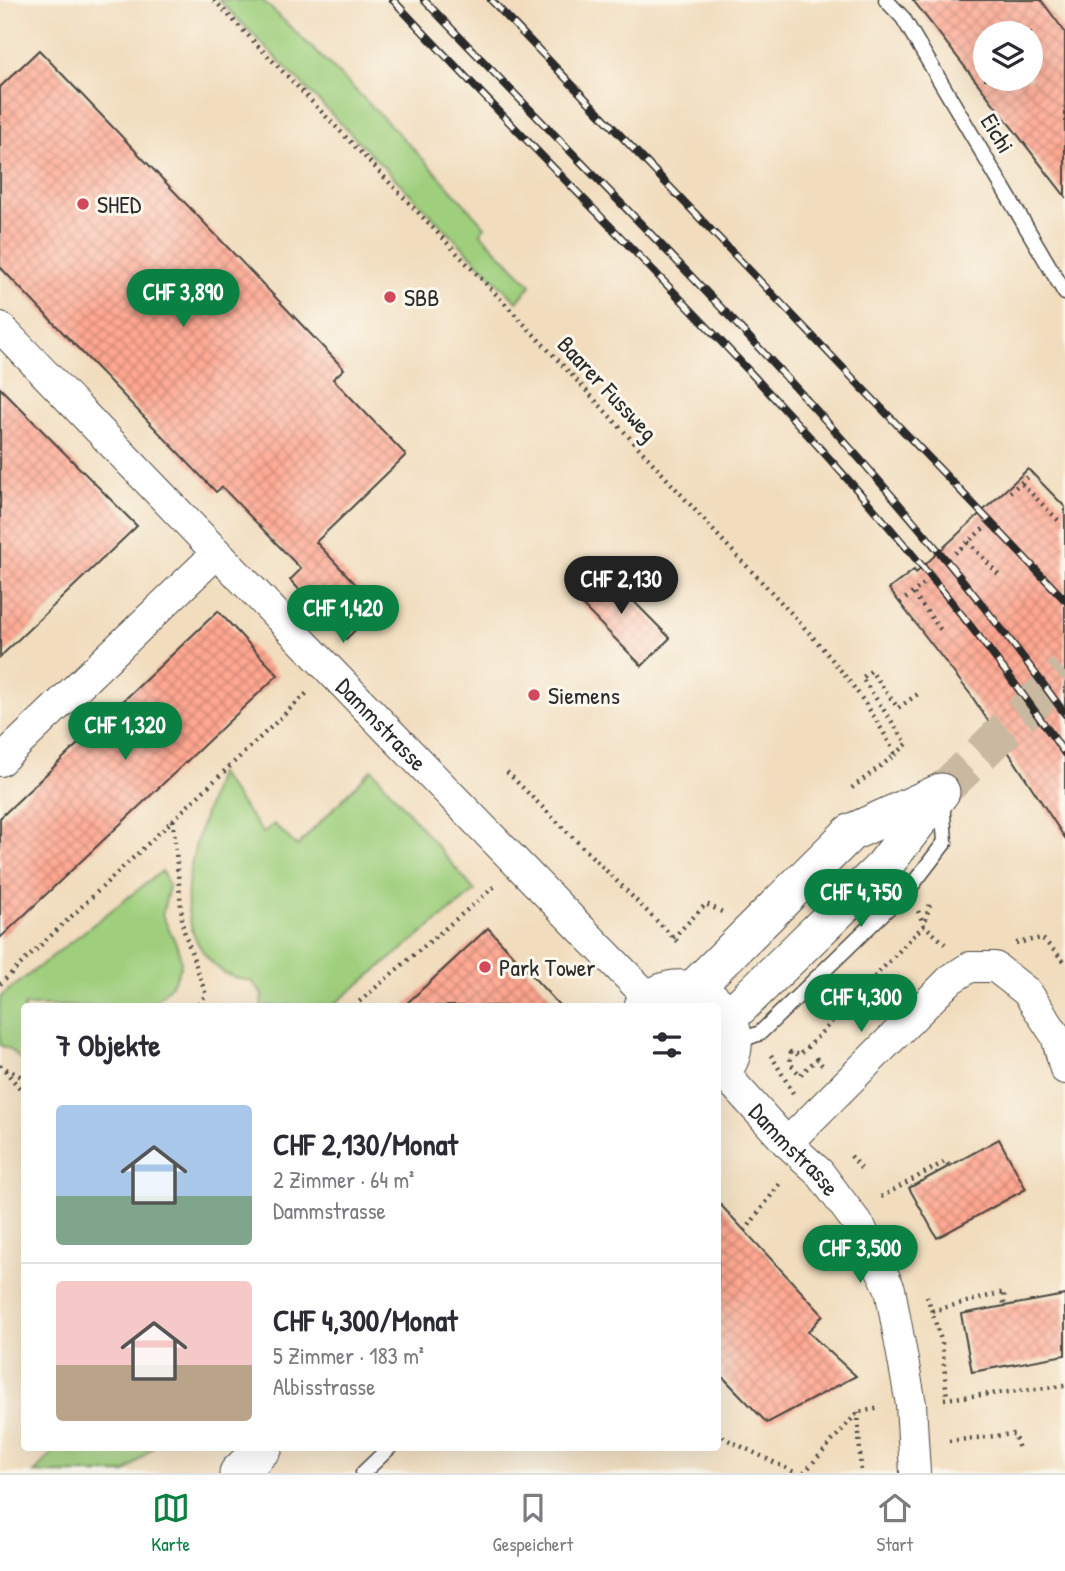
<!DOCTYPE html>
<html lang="de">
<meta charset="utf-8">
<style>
body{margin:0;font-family:"Patrick Hand",sans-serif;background:#f2f2f3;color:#2b2b33;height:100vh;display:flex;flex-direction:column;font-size:26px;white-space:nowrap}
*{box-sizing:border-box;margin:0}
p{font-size:23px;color:#7c7c81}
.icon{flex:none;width:38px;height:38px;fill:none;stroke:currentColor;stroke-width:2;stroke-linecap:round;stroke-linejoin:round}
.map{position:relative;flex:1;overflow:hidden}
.details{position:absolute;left:21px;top:1003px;width:700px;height:448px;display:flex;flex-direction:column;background:#fff;border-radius:7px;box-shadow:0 7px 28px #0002}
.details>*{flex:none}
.fabs{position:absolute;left:973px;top:21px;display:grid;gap:14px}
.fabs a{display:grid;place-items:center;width:70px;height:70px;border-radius:50%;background:#fff;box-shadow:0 7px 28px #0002;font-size:35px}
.price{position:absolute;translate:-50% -60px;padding:0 16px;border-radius:24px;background:#0b8043;color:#fff;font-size:23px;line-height:46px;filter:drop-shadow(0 2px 4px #0008)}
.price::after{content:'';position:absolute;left:50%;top:42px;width:21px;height:16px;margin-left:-10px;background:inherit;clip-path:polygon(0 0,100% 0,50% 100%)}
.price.current{background:#222;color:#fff}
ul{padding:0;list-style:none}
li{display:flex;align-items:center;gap:21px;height:175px;padding:0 35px}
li+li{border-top:2px solid #e1e1e2}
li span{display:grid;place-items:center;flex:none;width:196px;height:140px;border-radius:7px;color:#555}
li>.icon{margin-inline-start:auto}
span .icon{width:84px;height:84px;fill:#fffc;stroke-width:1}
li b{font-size:30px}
h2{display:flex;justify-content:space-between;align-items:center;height:84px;padding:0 35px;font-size:30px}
.tab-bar{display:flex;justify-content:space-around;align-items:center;height:98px;border-top:2px solid #e1e1e2;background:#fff;font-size:19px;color:#7c7c81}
.tab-bar a{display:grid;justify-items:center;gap:4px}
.tab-bar .current{color:#0b8043}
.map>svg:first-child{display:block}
.green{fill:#9fcf7d;stroke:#657d54;stroke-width:2}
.building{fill:url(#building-cross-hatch);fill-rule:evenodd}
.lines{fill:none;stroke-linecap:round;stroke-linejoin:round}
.tertiary-tunnel{stroke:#c9b9a1;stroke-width:37;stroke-dasharray:37 18;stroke-linecap:butt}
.service-casing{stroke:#494641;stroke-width:17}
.minor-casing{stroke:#494641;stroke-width:32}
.tertiary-casing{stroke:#494641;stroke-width:39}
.path{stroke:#494641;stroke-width:4.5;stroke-dasharray:2 5;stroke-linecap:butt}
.service{stroke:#fff;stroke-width:14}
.minor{stroke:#fff;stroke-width:30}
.tertiary{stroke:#fff;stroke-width:37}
.rail-casing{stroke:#2b2b2b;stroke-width:8}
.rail{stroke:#fbf7ec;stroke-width:5;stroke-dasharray:16;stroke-linecap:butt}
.poi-dot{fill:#d1495b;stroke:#fbf7ec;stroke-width:2.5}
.labels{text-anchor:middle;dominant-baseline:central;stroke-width:6;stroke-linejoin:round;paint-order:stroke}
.street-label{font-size:24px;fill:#2b2b2b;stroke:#fbf7ec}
.poi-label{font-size:24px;fill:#2b2b2b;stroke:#fbf7ec;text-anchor:start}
</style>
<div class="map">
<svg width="1065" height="1473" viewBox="0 0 1065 1473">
<defs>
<pattern id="building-cross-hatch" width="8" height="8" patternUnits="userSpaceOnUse" patternTransform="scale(1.75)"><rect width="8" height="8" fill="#ffa791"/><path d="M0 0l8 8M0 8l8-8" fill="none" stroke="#cf8877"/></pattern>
</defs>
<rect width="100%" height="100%" fill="#fbf7ec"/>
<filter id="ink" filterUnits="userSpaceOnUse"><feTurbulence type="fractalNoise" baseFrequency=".0143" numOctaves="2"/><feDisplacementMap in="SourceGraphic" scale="14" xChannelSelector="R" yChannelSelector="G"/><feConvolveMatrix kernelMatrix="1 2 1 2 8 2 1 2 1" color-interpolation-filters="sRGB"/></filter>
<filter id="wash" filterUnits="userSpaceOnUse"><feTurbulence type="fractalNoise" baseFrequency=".00686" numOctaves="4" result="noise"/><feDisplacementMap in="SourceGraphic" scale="28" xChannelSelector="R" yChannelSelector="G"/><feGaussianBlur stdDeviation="1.57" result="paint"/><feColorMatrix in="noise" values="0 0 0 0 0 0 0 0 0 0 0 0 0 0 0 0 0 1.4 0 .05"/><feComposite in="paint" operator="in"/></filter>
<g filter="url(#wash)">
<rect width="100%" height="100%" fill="#f1ddbe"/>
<g class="green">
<path d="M219,0H262C339,73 415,147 485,227L480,233L531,285L517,302Z"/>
<path d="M372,769L475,891L332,1006H261L262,995L253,982C244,979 230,978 223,972C157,923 200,836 218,773L263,833L274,824L297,846Z"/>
<path d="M162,871L169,886L162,915C185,961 193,968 150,1006H24V1063L10,1049L0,1045V997Z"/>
<polygon points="58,1447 153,1447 125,1473 34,1473"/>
</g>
<g id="blocks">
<g class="building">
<path d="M913,0H1041L1065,32V196ZM985,33H1031V79H985Z"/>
<polygon points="39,50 344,369 333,379 406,455 316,542 378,608 346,639 290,580 301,569 222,487 216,492 0,267 0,87"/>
<polygon points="0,388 137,526 0,657"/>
<polygon points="1028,469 1065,507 1065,838 971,695 889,589 914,570 916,573"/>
<polygon points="599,566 670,638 642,666 571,594"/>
<polygon points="218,611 278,675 0,938 0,818"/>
<polygon points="488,928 560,1006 404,1006"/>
<polygon points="999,1139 1026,1189 937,1238 909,1188"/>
<polygon points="718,1202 823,1315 808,1332 856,1376 767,1423 718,1372"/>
<polygon points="1065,1295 1065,1355 972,1372 961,1314"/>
</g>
</g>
</g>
<g filter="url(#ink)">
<use href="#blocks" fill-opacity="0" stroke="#494641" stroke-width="2"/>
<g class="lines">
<polyline class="tertiary-tunnel" points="941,792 1065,672"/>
<g class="service-casing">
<g id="service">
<polyline points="886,0 903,18 1065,293"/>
<polyline points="734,1043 760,1033 913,884 945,842 942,800"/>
<polyline points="363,1473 390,1447"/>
</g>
</g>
<g class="minor-casing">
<g id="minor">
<path id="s1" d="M0,327C216,552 431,777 650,999"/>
<polyline points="0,761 217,553"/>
<path id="s2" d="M722,1071L787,1143L819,1172L861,1228L890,1289L911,1404L915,1473"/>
<polyline points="787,1143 951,979 970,967 995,967 1027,992 1056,1036 1065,1069"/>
</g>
</g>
<g class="tertiary-casing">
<g id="tertiary">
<polyline points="692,990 850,833 941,792"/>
<path d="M643,1006C690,955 766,1028 718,1076"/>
<polyline points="728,1018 883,867 938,796"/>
<polyline points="238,1473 264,1447"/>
</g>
</g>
<g class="path">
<path d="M214,0C382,175 551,348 712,529C772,595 858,674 895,755L848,791"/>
<polyline points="1022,484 1061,523"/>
<polyline points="1010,492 1033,473"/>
<polyline points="968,542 1001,577"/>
<polyline points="955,553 984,528"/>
<polyline points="914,594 943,633"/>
<polyline points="900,603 925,583"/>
<polyline points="895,755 907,744 862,678 871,671 898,708 918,694"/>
<polyline points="507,772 679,943"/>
<polyline points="173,820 183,928 206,995 197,1006"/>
<polyline points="918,911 924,925 945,944"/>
<polyline points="673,938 706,904 722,912"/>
<polyline points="1016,943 1042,938 1065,962"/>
<polyline points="0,984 308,692"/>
<polyline points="354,1006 495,886"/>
<polyline points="771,1055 793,1093"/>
<polyline points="0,1065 24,1093"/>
<polyline points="822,1065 817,1059 800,1075 790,1063 791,1052 800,1055 924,925 930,904"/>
<polyline points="6,1069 24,1078"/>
<polyline points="851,1156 863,1171"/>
<polyline points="881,1197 946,1161 949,1166"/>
<polyline points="745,1231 781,1182"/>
<polyline points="927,1296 942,1343 947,1398"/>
<polyline points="932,1311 1004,1292 1004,1306"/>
<polyline points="944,1399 1065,1386"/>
<polyline points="858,1412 861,1473"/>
<polyline points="718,1431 726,1439 796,1473"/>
<polyline points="949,1441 1014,1434 1019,1449"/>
<polyline points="804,1473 858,1412 881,1408"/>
</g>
<use href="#service" class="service"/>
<use href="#minor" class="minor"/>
<use href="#tertiary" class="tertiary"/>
<g class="rail-casing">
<g id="rail">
<path d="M393,0C622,246 874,476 1065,754"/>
<path d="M424,0C645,231 878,454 1065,714"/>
<polyline points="491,0 1065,600"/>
</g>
</g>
<use href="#rail" class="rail"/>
</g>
</g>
<g class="poi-dot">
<circle cx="83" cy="204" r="7"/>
<circle cx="390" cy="297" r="7"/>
<circle cx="534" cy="695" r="7"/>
<circle cx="485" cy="967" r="7"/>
</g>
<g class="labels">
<g class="street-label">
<text transform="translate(998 133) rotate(59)">Eichi</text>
<text transform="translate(608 388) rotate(47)">Baarer Fussweg</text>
<text stroke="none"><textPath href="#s1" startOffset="551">Dammstrasse</textPath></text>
<text stroke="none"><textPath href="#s2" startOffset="107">Dammstrasse</textPath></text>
</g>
<g class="poi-label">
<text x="97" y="204">SHED</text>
<text x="404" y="297">SBB</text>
<text x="548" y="695">Siemens</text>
<text x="499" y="967">Park Tower</text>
</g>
</g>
</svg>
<div class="fabs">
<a><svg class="icon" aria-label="layers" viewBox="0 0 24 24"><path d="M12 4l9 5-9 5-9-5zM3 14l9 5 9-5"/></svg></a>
</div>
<b class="price" style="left:183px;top:329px">CHF 3,890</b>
<b class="price current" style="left:621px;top:616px">CHF 2,130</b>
<b class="price" style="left:343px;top:645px">CHF 1,420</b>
<b class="price" style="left:125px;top:762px">CHF 1,320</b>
<b class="price" style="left:861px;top:929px">CHF 4,750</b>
<b class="price" style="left:861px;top:1034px">CHF 4,300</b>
<b class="price" style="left:860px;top:1285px">CHF 3,500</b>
<section class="details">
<h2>7 Objekte<svg class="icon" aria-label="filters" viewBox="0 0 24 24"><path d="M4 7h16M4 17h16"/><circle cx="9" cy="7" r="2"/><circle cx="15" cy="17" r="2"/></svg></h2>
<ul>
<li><span style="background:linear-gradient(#a9c7e8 65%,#7fa58c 0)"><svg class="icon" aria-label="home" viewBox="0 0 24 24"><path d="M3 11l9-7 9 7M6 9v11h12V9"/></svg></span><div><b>CHF 2,130/Monat</b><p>2 Zimmer · 64 m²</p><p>Dammstrasse</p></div></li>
<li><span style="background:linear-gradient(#f6c9c9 60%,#b9a48a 0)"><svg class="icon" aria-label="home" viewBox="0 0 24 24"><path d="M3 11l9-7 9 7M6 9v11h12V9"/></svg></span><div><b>CHF 4,300/Monat</b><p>5 Zimmer · 183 m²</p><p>Albisstrasse</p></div></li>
</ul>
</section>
</div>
<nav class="tab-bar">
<a class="current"><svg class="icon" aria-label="map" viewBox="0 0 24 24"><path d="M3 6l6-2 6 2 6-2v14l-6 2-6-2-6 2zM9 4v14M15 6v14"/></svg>Karte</a>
<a><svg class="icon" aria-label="saved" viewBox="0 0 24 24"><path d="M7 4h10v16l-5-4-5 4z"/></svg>Gespeichert</a>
<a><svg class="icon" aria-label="home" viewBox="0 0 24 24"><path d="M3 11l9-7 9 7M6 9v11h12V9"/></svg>Start</a>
</nav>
